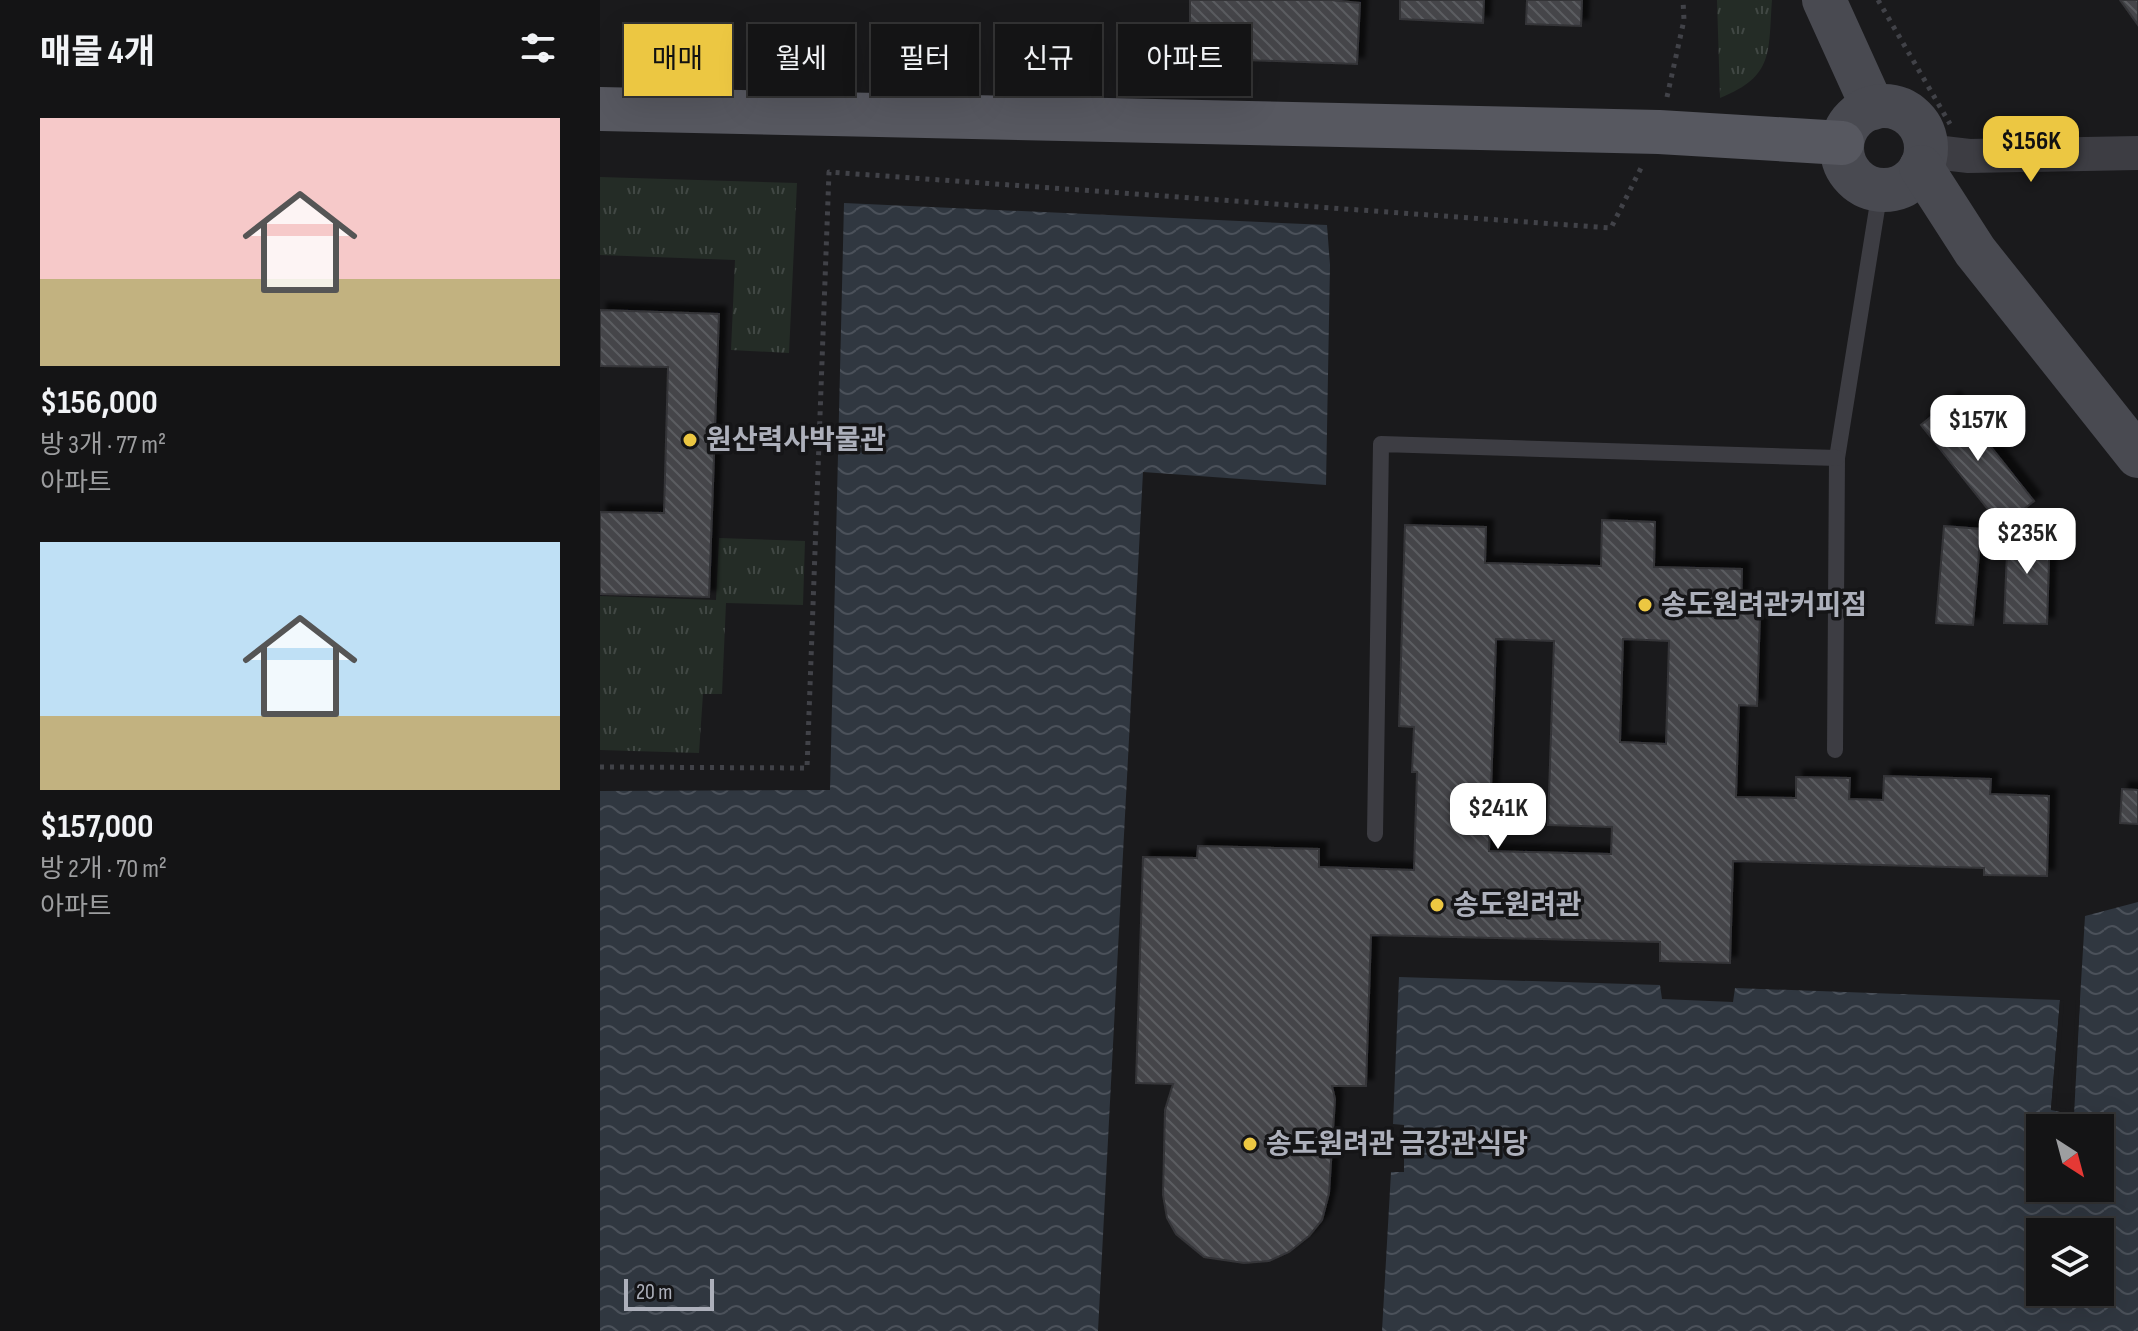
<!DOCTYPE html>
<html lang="ko">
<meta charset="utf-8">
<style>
body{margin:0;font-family:"Sofia Sans Condensed","Noto Sans KR",sans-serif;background:#1d1d1e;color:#f1f3f6;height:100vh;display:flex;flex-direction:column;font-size:30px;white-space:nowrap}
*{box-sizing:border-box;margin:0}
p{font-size:26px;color:#9d9ea0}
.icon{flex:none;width:44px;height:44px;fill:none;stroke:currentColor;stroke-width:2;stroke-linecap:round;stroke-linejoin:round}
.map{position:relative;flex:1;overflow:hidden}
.side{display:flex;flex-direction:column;background:#141415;width:600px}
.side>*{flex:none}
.hud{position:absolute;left:24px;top:24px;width:760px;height:72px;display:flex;gap:16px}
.needle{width:52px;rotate:144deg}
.fabs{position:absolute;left:1426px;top:1114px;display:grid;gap:16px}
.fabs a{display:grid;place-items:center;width:88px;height:88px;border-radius:0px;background:#141415;box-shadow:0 8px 32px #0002,0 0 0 2px #333334;font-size:40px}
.scale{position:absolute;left:24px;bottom:20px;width:90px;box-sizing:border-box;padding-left:8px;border:4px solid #adb0bb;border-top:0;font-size:22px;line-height:28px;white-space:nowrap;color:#adb0bb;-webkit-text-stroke:6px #151517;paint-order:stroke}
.price{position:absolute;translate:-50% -68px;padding:0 18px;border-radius:16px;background:#fff;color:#222;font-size:26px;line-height:52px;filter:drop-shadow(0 2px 4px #0008)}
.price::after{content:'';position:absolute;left:50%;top:48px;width:24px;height:18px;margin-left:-12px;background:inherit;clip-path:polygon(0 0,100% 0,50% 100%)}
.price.selected{background:#ecc742;color:#111}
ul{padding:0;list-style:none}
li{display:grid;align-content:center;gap:16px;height:424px;padding:0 40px}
li span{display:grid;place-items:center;height:248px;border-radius:0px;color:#555}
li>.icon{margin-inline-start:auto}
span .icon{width:144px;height:144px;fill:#fffc;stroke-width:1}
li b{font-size:34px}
h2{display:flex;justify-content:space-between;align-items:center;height:96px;padding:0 40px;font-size:34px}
.chip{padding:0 28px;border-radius:0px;background:#141415;box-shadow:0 8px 32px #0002,0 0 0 2px #333334;font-size:28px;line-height:72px}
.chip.selected{background:#ecc742;color:#111}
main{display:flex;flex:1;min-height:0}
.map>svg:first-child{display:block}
.grass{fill:url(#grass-tufts)}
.water{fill:url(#water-waves);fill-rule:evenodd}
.pier{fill:#1a1a1c}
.building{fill:url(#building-back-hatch);stroke:#343438;stroke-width:2;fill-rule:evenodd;filter:url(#shadow)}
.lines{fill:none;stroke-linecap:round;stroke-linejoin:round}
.path{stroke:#414248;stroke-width:5;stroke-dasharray:4 6;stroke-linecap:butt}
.lane{stroke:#3d3d43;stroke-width:16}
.street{stroke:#3d3d43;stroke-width:34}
.secondary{stroke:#494a51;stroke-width:44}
.primary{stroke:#575860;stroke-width:44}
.poi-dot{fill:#ecc742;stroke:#151517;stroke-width:3}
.labels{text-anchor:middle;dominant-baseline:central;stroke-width:7;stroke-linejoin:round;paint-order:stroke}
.poi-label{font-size:28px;font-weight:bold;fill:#adb0bb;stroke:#151517;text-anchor:start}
</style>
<main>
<section class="side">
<h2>매물 4개<svg class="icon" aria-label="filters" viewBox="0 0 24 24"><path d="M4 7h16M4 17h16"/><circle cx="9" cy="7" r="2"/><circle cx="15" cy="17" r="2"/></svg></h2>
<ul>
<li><span style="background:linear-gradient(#f6c9c9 65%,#c2b280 0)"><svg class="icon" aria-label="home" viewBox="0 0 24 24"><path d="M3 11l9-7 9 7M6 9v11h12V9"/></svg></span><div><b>$156,000</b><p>방 3개 · 77 m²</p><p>아파트</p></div></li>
<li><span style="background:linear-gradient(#bfe0f5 70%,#c2b280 0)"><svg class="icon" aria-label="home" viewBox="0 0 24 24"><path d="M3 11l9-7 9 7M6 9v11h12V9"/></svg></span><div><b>$157,000</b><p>방 2개 · 70 m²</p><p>아파트</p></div></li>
</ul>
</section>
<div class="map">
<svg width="1538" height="1331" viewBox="0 0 1538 1331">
<defs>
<pattern id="grass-tufts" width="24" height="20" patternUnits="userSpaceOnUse" patternTransform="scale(2)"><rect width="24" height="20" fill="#242c26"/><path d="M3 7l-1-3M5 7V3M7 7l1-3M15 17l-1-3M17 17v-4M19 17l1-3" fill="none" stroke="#414844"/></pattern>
<pattern id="water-waves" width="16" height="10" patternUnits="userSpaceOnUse" patternTransform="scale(2)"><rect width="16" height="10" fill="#303740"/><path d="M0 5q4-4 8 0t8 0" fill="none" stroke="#4b515a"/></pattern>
<pattern id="building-back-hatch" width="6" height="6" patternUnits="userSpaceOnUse" patternTransform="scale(2)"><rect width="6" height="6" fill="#444549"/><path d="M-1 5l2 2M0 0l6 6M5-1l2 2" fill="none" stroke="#5c5d61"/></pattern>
<filter id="shadow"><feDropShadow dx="7" dy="-7" stdDeviation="2" flood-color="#0009"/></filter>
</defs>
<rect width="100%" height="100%" fill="#1a1a1c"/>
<g class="grass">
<path d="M1117,0H1172C1168,52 1175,76 1120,98Z"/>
<polygon points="0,177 197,183 189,353 131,350 135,260 0,255"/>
<polygon points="119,538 205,541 203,605 126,603 122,694 103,694 99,753 0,750 0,596 116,600"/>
</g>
<g class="water">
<polygon points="244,203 727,225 730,265 726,485 543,472 498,1331 0,1331 0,791 230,790"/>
<path d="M1538,902V1331H782L791,1172H804V1125L793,1124L799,977L1060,985L1062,999L1133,1002L1135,988L1460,1000L1451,1109L1473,1115L1485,916ZM1440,1128H1500V1188H1440ZM1440,1232H1500V1292H1440Z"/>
</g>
<polygon class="pier" points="1460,1000 1464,1001 1456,1107 1470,1110 1476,1000 1480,1000 1474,1115 1451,1110"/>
<g class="building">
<polygon points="590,0 731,0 760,3 757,64 590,58"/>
<polygon points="800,0 884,0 883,23 800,19"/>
<polygon points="927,0 982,0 981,26 926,24"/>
<polygon points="1520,0 1538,0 1538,25"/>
<polygon points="0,310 119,314 109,597 0,594 0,512 64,513 68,367 0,366"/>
<polygon points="1353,399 1434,501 1402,527 1321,425"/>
<path d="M1002,520L1055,522L1054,567L1142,569L1141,613L1160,614L1157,706L1139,705L1136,797L1196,798V777L1250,778L1249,799L1283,800L1284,776L1391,779L1390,794L1449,796L1447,876L1384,875V868L1133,861L1130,963L1060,961V942L771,935L766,1086H732L735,1099L729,1193L722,1220L709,1236L689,1252L669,1261L644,1263L604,1257L576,1234L567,1218L563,1195L565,1110L573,1084L536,1083L543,857L597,858L598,846L719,849V867L814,870L817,772H812L814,727L799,726L805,525L886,527L885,563L1001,566ZM896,639L954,641L948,825L1012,827L1011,854L889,851ZM1023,639L1069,641L1066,744L1020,742Z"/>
<polygon points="1344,526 1381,529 1373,625 1336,623"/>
<polygon points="1408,528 1450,530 1447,624 1404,623"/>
<polygon points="1522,789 1538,790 1538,824 1520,823"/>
</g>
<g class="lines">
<g class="path">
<polyline points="1278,0 1350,124"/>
<polyline points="1067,97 1084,20 1083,0"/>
<polyline points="0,767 207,768 229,172 1011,228 1042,166"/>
</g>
<g class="lane">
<polyline points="1235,750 1237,458 1280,190"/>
<polyline points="775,834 781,444 1237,458"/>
</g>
<polyline class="street" points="1326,151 1369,156 1538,153"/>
<g class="secondary">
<polyline points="1224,0 1273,108"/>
<circle cx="1284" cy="148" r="42"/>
<polyline points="1321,167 1375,251 1538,456"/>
</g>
<polyline class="primary" points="0,109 1059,132 1242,143"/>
</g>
<g class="poi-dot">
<circle cx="90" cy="440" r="8"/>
<circle cx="1045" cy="605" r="8"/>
<circle cx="837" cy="905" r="8"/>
<circle cx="650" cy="1144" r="8"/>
</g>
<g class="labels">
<g class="poi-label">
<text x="106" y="440">원산력사박물관</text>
<text x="1061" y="605">송도원려관커피점</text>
<text x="853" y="905">송도원려관</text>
<text x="666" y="1144">송도원려관 금강관식당</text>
</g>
</g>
</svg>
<div class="fabs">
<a><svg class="needle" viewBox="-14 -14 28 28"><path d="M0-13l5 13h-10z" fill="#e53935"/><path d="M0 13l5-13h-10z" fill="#9d9ea0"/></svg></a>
<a><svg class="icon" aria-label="layers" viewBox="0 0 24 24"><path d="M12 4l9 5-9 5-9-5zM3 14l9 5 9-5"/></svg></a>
</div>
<div class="scale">20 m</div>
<b class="price selected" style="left:1431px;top:184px">$156K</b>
<b class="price" style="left:1378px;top:463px">$157K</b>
<b class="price" style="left:1427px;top:576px">$235K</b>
<b class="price" style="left:898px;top:851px">$241K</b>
<div class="hud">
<a class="chip selected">매매</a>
<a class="chip">월세</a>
<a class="chip">필터</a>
<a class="chip">신규</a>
<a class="chip">아파트</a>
</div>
</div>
</main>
